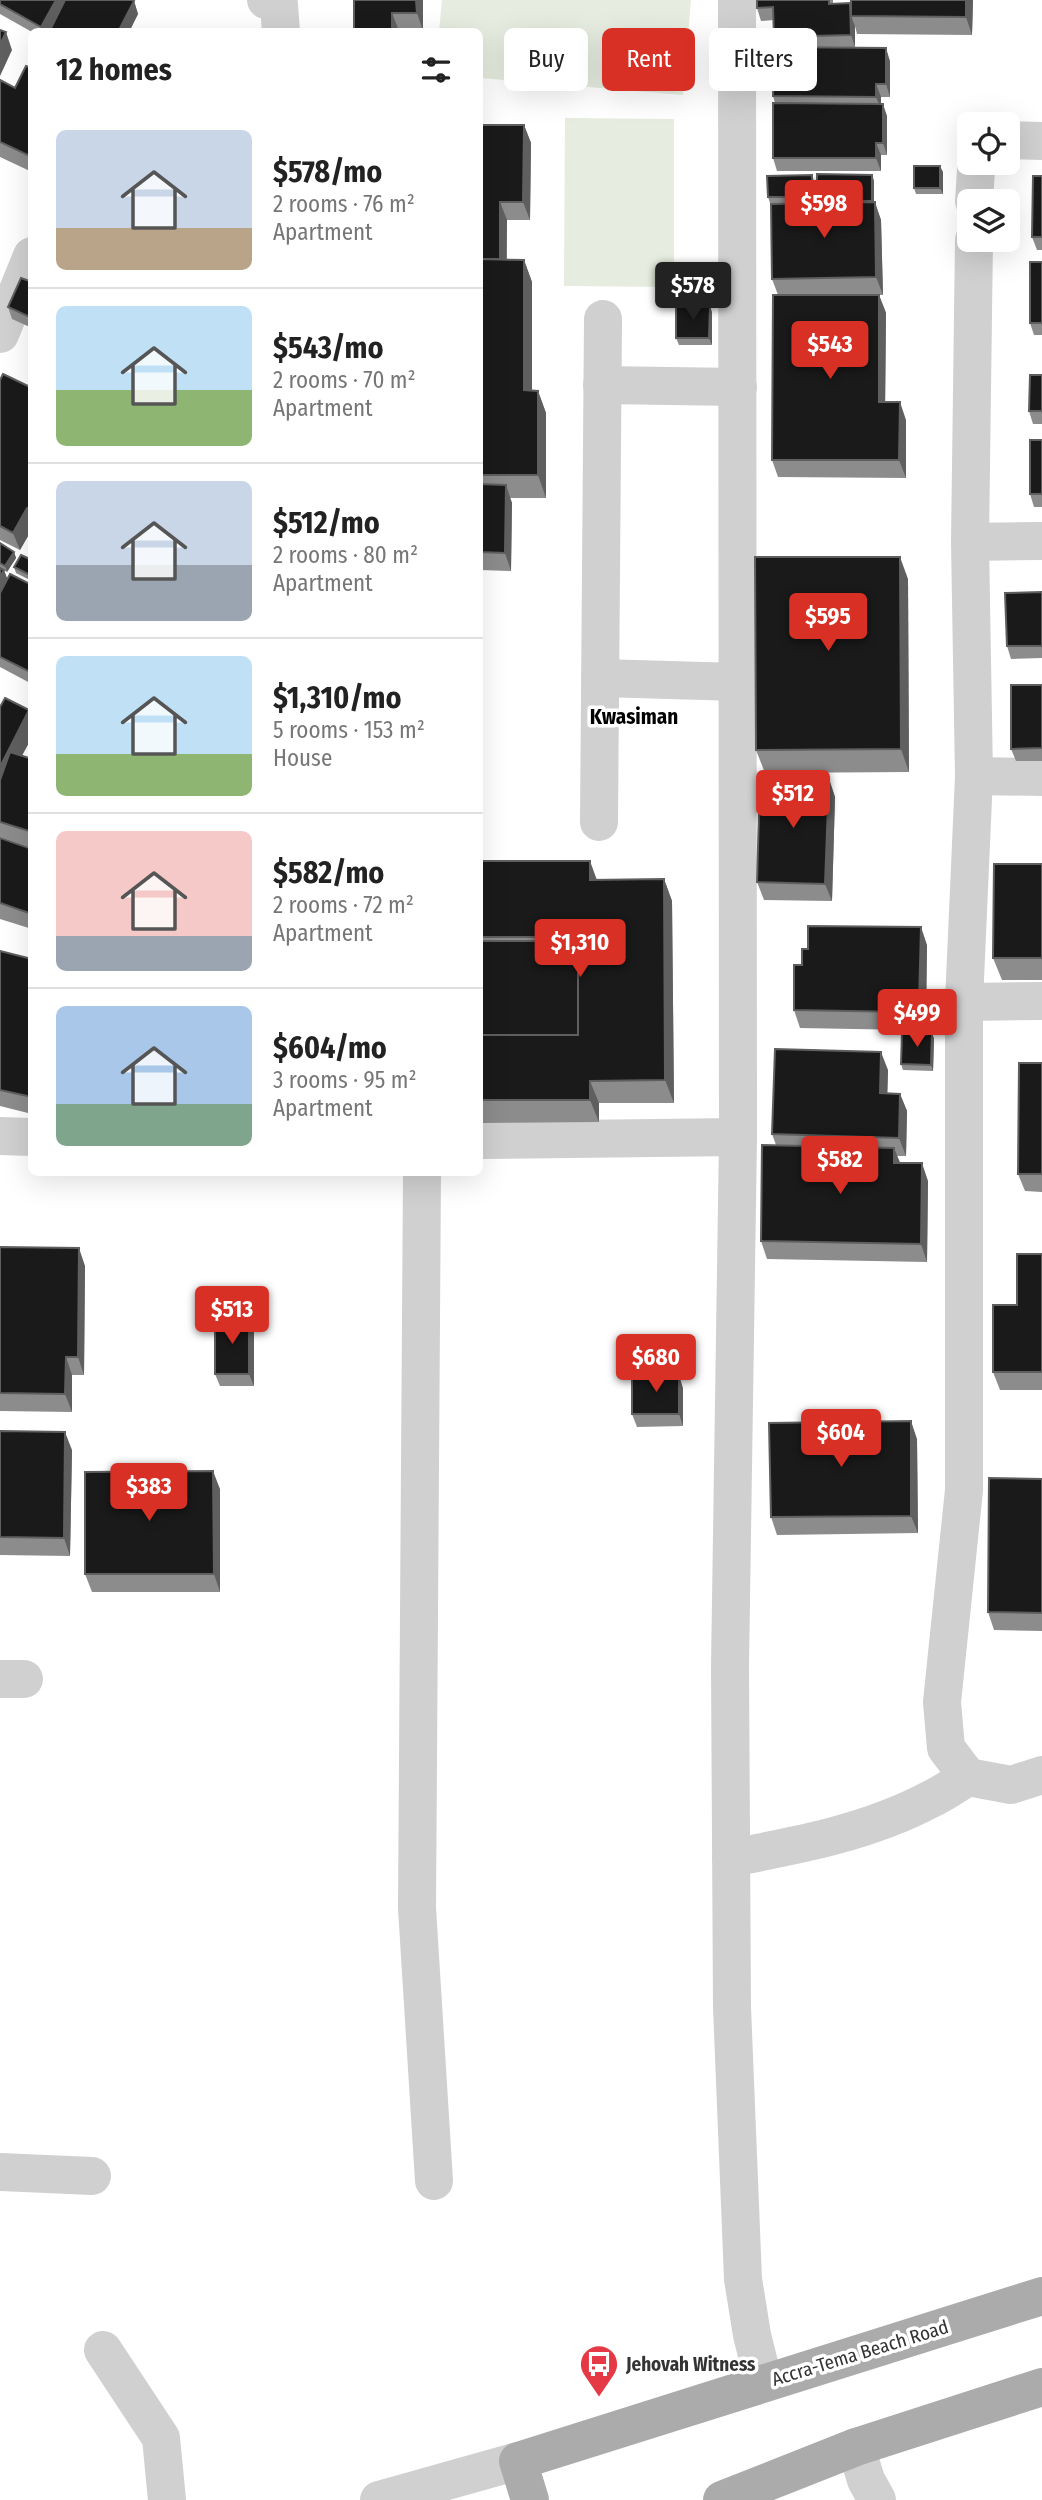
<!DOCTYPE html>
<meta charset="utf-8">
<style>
body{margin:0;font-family:"Fira Sans Condensed",sans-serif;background:#f2f2f2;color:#222;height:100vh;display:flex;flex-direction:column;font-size:26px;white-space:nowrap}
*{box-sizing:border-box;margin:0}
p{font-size:23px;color:#767676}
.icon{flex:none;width:38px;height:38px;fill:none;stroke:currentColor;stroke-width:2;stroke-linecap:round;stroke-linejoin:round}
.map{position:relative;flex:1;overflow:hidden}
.panel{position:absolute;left:28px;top:28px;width:455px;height:1148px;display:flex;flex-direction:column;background:#fff;border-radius:10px;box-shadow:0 7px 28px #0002}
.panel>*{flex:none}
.hud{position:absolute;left:504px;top:28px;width:432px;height:63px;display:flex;gap:14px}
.buttons{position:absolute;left:957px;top:112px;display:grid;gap:14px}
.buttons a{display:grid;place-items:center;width:63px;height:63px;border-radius:10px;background:#fff;box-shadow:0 7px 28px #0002;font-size:35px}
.price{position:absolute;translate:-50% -60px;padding:0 16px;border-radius:7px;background:#d93025;color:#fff;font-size:23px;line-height:46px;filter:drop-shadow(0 2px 4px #0008)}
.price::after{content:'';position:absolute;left:50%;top:42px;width:21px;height:16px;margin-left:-10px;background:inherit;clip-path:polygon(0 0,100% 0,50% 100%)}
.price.on{background:#222;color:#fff}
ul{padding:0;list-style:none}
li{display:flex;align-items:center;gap:21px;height:175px;padding:0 28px}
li+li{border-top:2px solid #e0e0e0}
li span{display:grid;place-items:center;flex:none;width:196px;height:140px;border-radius:10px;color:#555}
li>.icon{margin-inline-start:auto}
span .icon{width:84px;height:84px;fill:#fffc;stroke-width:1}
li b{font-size:30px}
h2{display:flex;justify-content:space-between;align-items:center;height:84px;padding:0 28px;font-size:30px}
.tag{padding:0 24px;border-radius:10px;background:#fff;box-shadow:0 7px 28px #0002;font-size:24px;line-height:63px}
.tag.on{background:#d93025;color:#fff}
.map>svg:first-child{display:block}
.green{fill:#e6ecdf}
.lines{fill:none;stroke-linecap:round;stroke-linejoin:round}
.minor{stroke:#d0d0d0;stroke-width:38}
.major{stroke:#ababab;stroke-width:38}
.wall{fill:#8c8c8c}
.shaded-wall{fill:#5f5f5f}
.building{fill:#1a1a1a;stroke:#5f5f5f;stroke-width:2}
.labels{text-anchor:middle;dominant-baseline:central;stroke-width:7;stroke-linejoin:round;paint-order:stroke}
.street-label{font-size:19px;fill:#333;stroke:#fff}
.poi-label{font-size:19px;font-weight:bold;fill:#333;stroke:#fff;text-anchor:start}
.neighbourhood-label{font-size:21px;font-weight:bold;fill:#000;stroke:#fff}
</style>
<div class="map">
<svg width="1042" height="2500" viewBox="0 0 1042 2500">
<rect width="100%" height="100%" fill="#fff"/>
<g class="green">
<polygon points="442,0 691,0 683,95 480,78 480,32 439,31"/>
<polygon points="565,118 674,119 674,287 564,286"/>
</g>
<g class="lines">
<g class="minor">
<polyline points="266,0 279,5 281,32"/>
<polyline points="737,0 738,1137 730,1667 732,2007 743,2279 752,2335 764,2383"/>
<polyline points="1008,140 1042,141"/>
<polyline points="974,201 976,170 979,163"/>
<polyline points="974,240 970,542 974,776 964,1002 964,1490 942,1702 946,1748 968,1777 1011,1785 1042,1775"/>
<polyline points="0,334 32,256"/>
<polyline points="602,385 738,387"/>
<polyline points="970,542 1042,541"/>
<polyline points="600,678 739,682"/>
<polyline points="974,776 1042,777"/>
<polyline points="599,822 603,319"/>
<polyline points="964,1002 1042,1001"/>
<polyline points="0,1136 32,1137"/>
<polyline points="480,1140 738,1137"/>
<polyline points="422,1172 417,1908 434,2181"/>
<polyline points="0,1679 24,1679"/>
<path d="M731,1858C799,1845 869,1832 931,1799C944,1793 956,1784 968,1777"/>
<polyline points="0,2172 92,2176"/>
<polyline points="103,2350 161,2438 167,2500"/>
<polyline points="856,2447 866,2480 877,2500"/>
<polyline points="379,2500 518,2461"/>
</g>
<g class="major">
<polyline points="530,2500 518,2461 1042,2296"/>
<polyline points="722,2500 856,2447 1042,2387"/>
</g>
</g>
<g class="wall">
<polygon points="0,0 134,1 138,14 129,32 52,32 51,29 50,32 32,32 0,14"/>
<polygon points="354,0 423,0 423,31 399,32"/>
<polygon points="757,0 833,0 833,3 850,3 851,6 851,0 973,0 972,35 857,34 855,26 855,47 890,61 890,97 881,97 881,104 887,116 887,155 881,155 881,171 777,171 773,158 775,103 773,96 777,47 774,37 774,20 761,21 757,8"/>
<polygon points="32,68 32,172 0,157 0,80 15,88"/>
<polygon points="480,125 524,125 531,143 530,220 507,220 507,259 524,260 532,282 532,391 538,391 546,413 546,498 510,498 512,503 511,571 480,570"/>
<polygon points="943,172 943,194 916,194 914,188"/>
<polygon points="812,175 814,182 814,203 818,203 817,201 872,175 874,181 874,202 881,220 883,295 879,295 886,313 885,402 906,420 906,478 778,477 772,460 778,295 772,279 799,203 770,203 768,197"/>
<polygon points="1042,176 1042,250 1037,250 1032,237"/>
<polygon points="1042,262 1042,335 1034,335 1030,323"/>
<polygon points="32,282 32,328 12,319 8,307"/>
<polygon points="712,312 712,345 679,345 676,338"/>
<polygon points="1042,375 1042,424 1033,424 1029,411"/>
<polygon points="0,380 32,388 32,529 20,550 0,540"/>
<polygon points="1042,440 1042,507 1034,507 1030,494"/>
<polygon points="0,543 14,552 16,558 7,572 0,568"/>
<polygon points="32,560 32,581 16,573 14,567"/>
<polygon points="0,568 4,570 7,580 32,585 32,684 0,667"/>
<polygon points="908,579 909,772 765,773 756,750"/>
<polygon points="1042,592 1042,658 1011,659 1007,646"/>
<polygon points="1042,685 1042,761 1016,761 1011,749"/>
<polygon points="0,707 29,710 32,716 32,737 22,755 32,759 32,848 0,837"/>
<polygon points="829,779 835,797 832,901 764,900 757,882"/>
<polygon points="0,838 32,849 32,929 0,919"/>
<polygon points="480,861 597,880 664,879 672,901 674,1103 599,1103 599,1122 480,1123"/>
<polygon points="1042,864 1042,980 1002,980 993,958"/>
<polygon points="927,945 926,1019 909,1019 909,1030 800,1028 794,1010 802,965"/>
<polygon points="0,951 32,959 32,1114 0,1106"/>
<polygon points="932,1033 934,1039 933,1071 903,1070 901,1064"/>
<polygon points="1042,1063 1042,1192 1025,1191 1018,1174"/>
<polygon points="888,1070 887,1093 900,1094 907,1111 906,1156 897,1156 900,1163 928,1181 927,1262 767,1259 761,1241 776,1145 772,1134"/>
<polygon points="0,1247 85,1266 84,1375 72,1375 72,1412 0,1411"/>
<polygon points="1042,1254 1042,1390 1000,1390 993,1372 1017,1305"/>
<polygon points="254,1332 254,1386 220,1386 215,1374"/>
<polygon points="683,1388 683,1426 637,1427 632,1414"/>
<polygon points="0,1431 72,1450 70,1556 0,1555"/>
<polygon points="917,1439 918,1533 777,1535 771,1517"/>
<polygon points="1042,1479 1042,1631 994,1630 988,1612"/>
<polygon points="220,1489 220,1592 92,1592 85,1574"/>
</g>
<g class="shaded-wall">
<polygon points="56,0 68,0 50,32 42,32 41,27"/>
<polygon points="416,0 423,0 423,31 417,13"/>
<polygon points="966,0 973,0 972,35 966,17"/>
<polygon points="134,1 138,14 129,32 118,32"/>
<polygon points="850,3 854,15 851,16 855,26 855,47 851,35"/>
<polygon points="392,13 399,31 399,32 392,32"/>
<polygon points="6,32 12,50 0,76 0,45"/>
<polygon points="886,48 890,61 890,97 886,84"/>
<polygon points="876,84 881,97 881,109 876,97"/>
<polygon points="883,104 887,116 887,155 883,143"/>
<polygon points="524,125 531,143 530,220 523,202"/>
<polygon points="876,143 881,155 881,171 876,158"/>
<polygon points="940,166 943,172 943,194 940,188"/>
<polygon points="812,175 814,182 814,203 812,197"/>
<polygon points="872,175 874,181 874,208 872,201"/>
<polygon points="500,202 507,220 506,279 500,261"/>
<polygon points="875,202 881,220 883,295 876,277"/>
<polygon points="524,260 532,282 532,413 524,390"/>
<polygon points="879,295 886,313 885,420 879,402"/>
<polygon points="710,306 712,312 712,345 709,338"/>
<polygon points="538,391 546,413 546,498 538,475"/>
<polygon points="900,402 906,420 906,478 899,460"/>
<polygon points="506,485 512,503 511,571 505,553"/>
<polygon points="27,508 32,521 32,529 20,550 13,533"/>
<polygon points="14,552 16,558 7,572 5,566"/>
<polygon points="900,557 908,579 909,772 901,749"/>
<polygon points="4,570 9,583 0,597 0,577"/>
<polygon points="29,710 32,716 32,737 0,797 0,767"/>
<polygon points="829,779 835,797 832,901 825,884"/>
<polygon points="590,861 598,883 590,880"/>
<polygon points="664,879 672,901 674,1103 665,1080"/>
<polygon points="921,927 927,945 926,1019 919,1002"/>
<polygon points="903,1002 909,1019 909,1030 903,1012"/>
<polygon points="932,1033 934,1039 933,1071 931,1065"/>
<polygon points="881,1052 888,1070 887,1111 880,1093"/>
<polygon points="590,1081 599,1103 599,1122 590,1100"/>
<polygon points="900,1094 907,1111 906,1156 899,1138"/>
<polygon points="894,1148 901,1165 894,1163"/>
<polygon points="922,1163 928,1181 927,1262 921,1244"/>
<polygon points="79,1248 85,1266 84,1375 78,1357"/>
<polygon points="249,1319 254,1332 254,1386 249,1374"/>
<polygon points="66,1357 72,1375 72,1412 65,1394"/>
<polygon points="679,1375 683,1388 683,1426 679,1414"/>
<polygon points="911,1421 917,1439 918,1533 911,1516"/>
<polygon points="65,1432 72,1450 70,1556 64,1538"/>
<polygon points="213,1471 220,1489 220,1592 214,1574"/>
</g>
<g class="building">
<polygon points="0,0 56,0 41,27 0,4"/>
<polygon points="65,0 132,0 134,1 118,32 58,32 51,28"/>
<polygon points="354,0 416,0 417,13 392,13 392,32 354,32"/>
<polygon points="757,0 829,0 829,4 850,3 851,35 774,37 773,7 757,8"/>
<polygon points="851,0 966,0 966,17 851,16"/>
<polygon points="0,30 6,32 0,45"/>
<polygon points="773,47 886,48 886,84 876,84 876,97 773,96"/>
<polygon points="26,66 32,68 32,157 0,142 0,80 15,88"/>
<polygon points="773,103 883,104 883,143 876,143 876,158 773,158"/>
<polygon points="480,125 524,125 523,202 500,202 500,259 480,259"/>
<rect x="914" y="166" width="26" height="22"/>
<polygon points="817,174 872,175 872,201 817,201"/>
<polygon points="812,175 812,197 768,197 767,176"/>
<polygon points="1033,176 1042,176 1042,237 1032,237"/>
<polygon points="875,202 876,277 772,279 771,204"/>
<polygon points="480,259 524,260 524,390 538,391 538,475 480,475"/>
<rect x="1030" y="262" width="12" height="61"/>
<polygon points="21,278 32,282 32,318 8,307"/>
<polygon points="773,295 879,295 879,402 900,402 899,460 772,460"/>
<polygon points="676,305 710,306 709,338 676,338"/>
<polygon points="3,374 32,388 32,510 27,508 13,533 0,526 0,380"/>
<polygon points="1030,375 1042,375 1042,411 1029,411"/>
<rect x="1030" y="440" width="12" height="54"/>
<polygon points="480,484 506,485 505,553 480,552"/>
<polygon points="0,543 14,552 5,566 0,563"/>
<polygon points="21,555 32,560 32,576 14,567"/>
<polygon points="755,557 900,557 901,749 756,750"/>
<polygon points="0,568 4,570 0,577"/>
<polygon points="10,574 32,585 32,673 0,657 0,593"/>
<polygon points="1042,592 1042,646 1007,646 1005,593"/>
<polygon points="1011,685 1042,685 1042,748 1011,749"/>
<polygon points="5,698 29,710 0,767 0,707"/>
<polygon points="10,752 32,759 32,832 0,822 0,780"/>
<polygon points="760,777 829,779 825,884 757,882"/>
<polygon points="0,838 32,849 32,914 0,903"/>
<polygon points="480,861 590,861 590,880 664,879 665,1080 590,1081 590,1100 480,1100 480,1035 578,1035 578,937 480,937"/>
<polygon points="994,864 1042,864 1042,958 993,958"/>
<polygon points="808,926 921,927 919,1002 903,1002 903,1012 794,1010 794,965 802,965 802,949 808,949"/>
<rect x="480" y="941" width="98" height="94"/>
<polygon points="0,951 32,959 32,1097 0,1090"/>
<polygon points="902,1032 932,1033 931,1065 901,1064"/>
<polygon points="775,1049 881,1052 880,1093 900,1094 899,1138 772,1134"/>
<polygon points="1019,1063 1042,1063 1042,1174 1018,1174"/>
<polygon points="762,1145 894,1148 894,1163 922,1163 921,1244 761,1241"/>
<polygon points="0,1247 79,1248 78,1357 66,1357 65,1394 0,1393"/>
<polygon points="1017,1254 1042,1254 1042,1372 993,1372 993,1305 1017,1305"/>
<rect x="215" y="1319" width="34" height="55"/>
<rect x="632" y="1375" width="47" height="39"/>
<polygon points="911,1421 911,1516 771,1517 769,1423"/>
<polygon points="0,1431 65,1432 64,1538 0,1537"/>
<polygon points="213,1471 214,1574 85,1574 85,1472"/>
<polygon points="989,1478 1042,1479 1042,1613 988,1612"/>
</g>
<defs>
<g id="bus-pin" transform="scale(2.0125)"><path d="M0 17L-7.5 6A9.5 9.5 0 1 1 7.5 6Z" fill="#e63946" stroke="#fff"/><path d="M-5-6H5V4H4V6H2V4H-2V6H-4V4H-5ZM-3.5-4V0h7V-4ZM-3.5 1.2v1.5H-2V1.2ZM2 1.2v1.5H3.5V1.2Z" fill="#fff"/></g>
</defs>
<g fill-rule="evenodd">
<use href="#bus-pin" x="599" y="2364"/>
</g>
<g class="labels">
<g class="street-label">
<text transform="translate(860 2353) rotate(-17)">Accra-Tema Beach Road</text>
</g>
<g class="poi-label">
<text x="626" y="2364">Jehovah Witness</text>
</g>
<g class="neighbourhood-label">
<text x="634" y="717">Kwasiman</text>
</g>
</g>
</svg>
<div class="buttons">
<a><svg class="icon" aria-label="locate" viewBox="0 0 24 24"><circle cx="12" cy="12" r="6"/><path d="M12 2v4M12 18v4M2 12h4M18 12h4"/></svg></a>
<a><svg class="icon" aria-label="layers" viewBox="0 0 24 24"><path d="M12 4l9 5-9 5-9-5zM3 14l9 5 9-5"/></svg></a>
</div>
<b class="price" style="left:824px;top:240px">$598</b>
<b class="price on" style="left:693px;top:322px">$578</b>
<b class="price" style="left:830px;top:381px">$543</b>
<b class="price" style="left:828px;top:653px">$595</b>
<b class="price" style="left:793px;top:830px">$512</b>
<b class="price" style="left:580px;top:979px">$1,310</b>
<b class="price" style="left:917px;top:1049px">$499</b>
<b class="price" style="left:840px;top:1196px">$582</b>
<b class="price" style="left:232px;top:1346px">$513</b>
<b class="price" style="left:656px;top:1394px">$680</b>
<b class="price" style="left:841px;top:1469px">$604</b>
<b class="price" style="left:149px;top:1523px">$383</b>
<div class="hud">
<a class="tag">Buy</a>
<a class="tag on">Rent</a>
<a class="tag">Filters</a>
</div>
<section class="panel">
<h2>12 homes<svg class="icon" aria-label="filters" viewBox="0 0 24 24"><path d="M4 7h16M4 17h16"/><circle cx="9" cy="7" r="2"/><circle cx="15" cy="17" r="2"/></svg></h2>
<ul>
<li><span style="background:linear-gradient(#c9d6e8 70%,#b9a48a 0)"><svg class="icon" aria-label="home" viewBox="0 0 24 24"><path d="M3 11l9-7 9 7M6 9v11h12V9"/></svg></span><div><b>$578/mo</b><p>2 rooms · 76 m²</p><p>Apartment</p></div></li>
<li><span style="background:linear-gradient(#bfe0f5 60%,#8fb573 0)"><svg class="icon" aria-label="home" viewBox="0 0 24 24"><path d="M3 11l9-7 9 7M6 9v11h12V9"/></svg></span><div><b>$543/mo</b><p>2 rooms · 70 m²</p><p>Apartment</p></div></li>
<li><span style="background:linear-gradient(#c9d6e8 60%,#9aa5b1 0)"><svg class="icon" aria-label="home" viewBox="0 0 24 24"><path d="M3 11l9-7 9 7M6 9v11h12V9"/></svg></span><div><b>$512/mo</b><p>2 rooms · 80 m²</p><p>Apartment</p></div></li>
<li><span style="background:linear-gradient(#bfe0f5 70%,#8fb573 0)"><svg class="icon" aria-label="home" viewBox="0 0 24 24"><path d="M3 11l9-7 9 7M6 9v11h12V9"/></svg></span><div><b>$1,310/mo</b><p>5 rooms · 153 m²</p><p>House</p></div></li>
<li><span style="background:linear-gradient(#f6c9c9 75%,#9aa5b1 0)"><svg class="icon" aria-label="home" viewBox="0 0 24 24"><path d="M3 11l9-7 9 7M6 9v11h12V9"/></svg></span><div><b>$582/mo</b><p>2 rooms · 72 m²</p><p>Apartment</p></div></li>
<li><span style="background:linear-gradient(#a9c7e8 70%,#7fa58c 0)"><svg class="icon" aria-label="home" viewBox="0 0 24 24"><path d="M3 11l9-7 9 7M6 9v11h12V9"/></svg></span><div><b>$604/mo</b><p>3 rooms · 95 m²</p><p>Apartment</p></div></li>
</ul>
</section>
</div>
